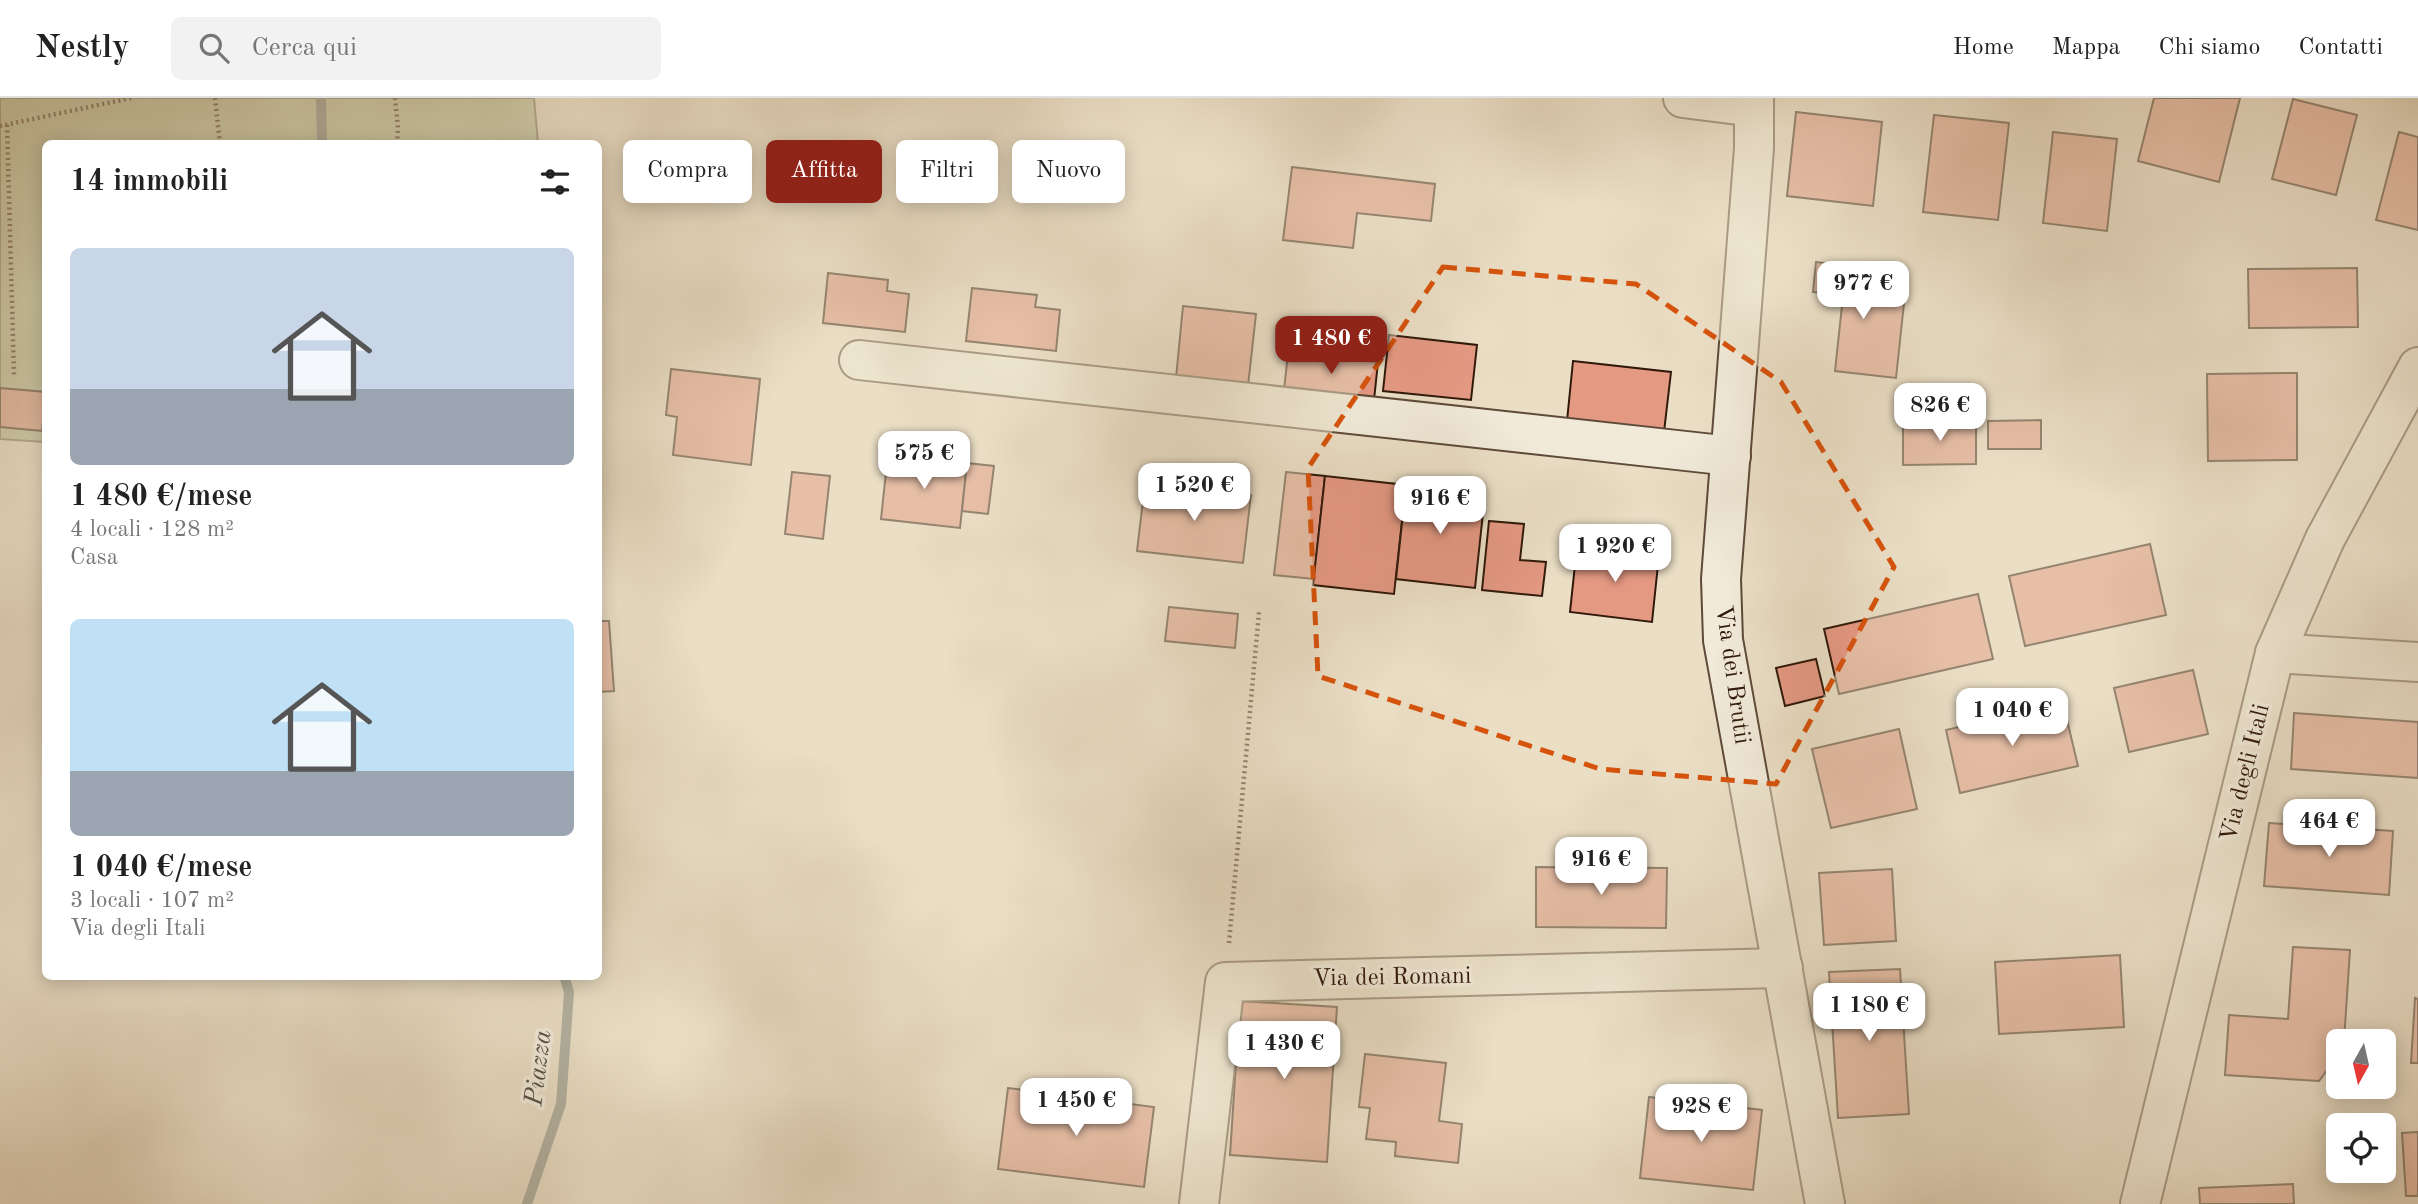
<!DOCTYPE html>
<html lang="it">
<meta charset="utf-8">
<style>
body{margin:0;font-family:"Old Standard TT",serif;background:#f2f2f2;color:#222;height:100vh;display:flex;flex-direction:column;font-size:26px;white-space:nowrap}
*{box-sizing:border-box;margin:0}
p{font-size:23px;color:#767676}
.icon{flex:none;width:38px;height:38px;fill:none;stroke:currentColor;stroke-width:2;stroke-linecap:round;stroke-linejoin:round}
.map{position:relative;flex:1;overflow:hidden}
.sheet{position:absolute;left:42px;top:42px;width:560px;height:840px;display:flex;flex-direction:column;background:#fff;border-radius:10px;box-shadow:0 4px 18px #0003}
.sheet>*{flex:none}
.banner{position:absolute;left:623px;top:42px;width:665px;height:63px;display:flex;gap:14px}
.needle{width:46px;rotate:188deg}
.controls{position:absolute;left:2326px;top:931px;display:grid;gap:14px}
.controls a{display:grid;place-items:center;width:70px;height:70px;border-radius:10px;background:#fff;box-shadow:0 4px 18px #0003;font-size:35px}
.price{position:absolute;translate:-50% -60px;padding:0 16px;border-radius:14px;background:#fff;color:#222;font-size:23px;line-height:46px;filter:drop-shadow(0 2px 4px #0008)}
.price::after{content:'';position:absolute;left:50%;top:42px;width:21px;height:16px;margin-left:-10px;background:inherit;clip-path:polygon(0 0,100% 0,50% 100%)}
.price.current{background:#8f2418;color:#fff}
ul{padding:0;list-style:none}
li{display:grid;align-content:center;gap:14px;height:371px;padding:0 28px}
li span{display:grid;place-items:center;height:217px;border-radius:10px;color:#555}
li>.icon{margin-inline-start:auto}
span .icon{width:126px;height:126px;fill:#fffc;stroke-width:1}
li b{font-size:30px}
h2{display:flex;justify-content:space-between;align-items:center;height:84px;padding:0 28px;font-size:30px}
.tag{padding:0 24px;border-radius:10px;background:#fff;box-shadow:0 4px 18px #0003;font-size:24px;line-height:63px}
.tag.current{background:#8f2418;color:#fff}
header{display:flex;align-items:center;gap:42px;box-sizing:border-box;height:98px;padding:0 35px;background:#fff;border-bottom:2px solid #e0e0e0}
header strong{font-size:33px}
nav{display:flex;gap:38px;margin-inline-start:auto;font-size:24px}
.search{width:490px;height:63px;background:#f2f2f2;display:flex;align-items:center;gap:18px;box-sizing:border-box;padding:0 24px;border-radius:10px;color:#767676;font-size:26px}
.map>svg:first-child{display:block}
.green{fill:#b6c195;stroke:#736d50;stroke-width:2}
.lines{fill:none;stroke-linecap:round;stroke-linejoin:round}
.stream{stroke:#707a75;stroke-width:10}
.building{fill:#e49983;stroke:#30190a;stroke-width:2}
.minor-casing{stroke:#5e4a39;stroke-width:42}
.path{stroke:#30190a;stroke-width:4.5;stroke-dasharray:2 3.5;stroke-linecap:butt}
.minor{stroke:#f1ead9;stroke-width:38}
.marked{fill:none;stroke:#d6530c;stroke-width:5;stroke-dasharray:14 9;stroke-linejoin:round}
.labels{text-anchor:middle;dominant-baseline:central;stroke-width:7;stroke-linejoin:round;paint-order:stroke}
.street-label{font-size:24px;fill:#30190a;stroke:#f1ead9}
.water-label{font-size:26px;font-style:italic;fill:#555248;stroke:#f1ead9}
</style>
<header>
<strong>Nestly</strong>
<div class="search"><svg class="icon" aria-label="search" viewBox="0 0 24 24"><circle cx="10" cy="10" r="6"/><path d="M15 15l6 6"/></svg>Cerca qui</div>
<nav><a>Home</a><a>Mappa</a><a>Chi siamo</a><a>Contatti</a></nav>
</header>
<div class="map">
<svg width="2418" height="1106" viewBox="0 0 2418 1106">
<rect width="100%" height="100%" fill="#eadec5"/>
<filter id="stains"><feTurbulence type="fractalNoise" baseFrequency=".00286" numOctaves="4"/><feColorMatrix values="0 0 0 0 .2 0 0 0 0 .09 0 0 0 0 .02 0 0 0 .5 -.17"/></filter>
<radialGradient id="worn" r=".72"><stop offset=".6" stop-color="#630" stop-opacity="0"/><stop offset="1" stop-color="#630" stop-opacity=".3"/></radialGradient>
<polygon class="green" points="0,0 534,0 538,45 46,46 45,344 0,341"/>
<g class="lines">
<g class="stream">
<polyline points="321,0 322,46"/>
<polyline points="527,1106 561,1006 569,894 564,878"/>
</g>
</g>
<g class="building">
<polygon points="2154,0 2240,0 2219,84 2138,63"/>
<polygon points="2293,1 2357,17 2336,97 2272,81"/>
<polygon points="1796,14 1882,24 1873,108 1787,98"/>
<polygon points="1934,17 2009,25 1998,122 1923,114"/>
<polygon points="2053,34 2117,41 2107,133 2043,125"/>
<polygon points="2399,34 2418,39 2418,132 2376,122"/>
<polygon points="1292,69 1435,86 1431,123 1357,115 1353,150 1283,142"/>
<polygon points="1816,164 1866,170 1863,192 1905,196 1896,280 1835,273 1843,198 1813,194"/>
<polygon points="2357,170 2358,229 2249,230 2248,171"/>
<polygon points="828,175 888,182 887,193 909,196 905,234 823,225"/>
<polygon points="972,190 1037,197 1035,209 1060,212 1056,253 966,243"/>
<polygon points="1183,208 1256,216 1248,288 1176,280"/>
<polygon points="1389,237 1477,247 1471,302 1383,293"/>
<polygon points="1288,255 1378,264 1374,302 1284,292"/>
<polygon points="1573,263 1671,274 1664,334 1567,323"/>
<polygon points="671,271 760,281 751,367 673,357 677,319 666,317"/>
<polygon points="2297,275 2297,362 2208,363 2207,276"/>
<polygon points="0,290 46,294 42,333 0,329"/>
<polygon points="1976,322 1976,366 1903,367 1903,323"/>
<polygon points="2041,322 2041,351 1988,351 1988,323"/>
<polygon points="888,356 967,365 960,430 881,421"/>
<polygon points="967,365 994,368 988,416 962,413"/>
<polygon points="792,374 830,378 823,441 785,436"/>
<polygon points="1286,374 1325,378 1314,481 1274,477"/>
<polygon points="1325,378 1406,387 1394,496 1313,487"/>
<polygon points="1145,386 1251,397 1243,465 1137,453"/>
<polygon points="1406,387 1485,396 1475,490 1396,481"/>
<polygon points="1489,423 1524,426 1520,462 1546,464 1542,498 1482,492"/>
<polygon points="2150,446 2166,517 2025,548 2009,478"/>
<polygon points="1577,448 1659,457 1652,524 1570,514"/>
<polygon points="1978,496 1993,561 1839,596 1824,531"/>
<polygon points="1169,509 1238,516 1235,550 1165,543"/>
<polygon points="598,523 609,523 614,593 598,594"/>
<polygon points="1816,561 1825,598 1785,608 1776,570"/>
<polygon points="2193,572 2208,636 2129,654 2114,590"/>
<polygon points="2063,605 2078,668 1960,695 1946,632"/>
<polygon points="2294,615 2418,624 2418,680 2291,671"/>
<polygon points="1899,631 1917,711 1831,730 1812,651"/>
<polygon points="2269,725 2393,733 2389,797 2264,788"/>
<polygon points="1536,769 1667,770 1666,830 1536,829"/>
<polygon points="1892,771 1896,843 1824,847 1819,775"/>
<polygon points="2293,849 2350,852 2344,943 2338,943 2338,957 2319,983 2225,977 2229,917 2288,921"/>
<polygon points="2120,857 2124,929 1999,936 1995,864"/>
<polygon points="1900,871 1909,1016 1838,1020 1829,874"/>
<polygon points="2415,900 2418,901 2418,965 2411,965"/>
<polygon points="1240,903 1337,909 1327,1064 1230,1057"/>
<polygon points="1365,956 1446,965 1439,1023 1462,1026 1458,1065 1395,1058 1396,1044 1366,1041 1370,1010 1359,1009"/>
<polygon points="1008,990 1154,1009 1144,1089 998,1071"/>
<polygon points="1649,999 1762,1012 1753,1092 1640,1080"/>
<polygon points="2418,1034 2418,1098 2406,1098 2402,1035"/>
<polygon points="2293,1086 2294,1106 2200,1106 2199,1090"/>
</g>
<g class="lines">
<g class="minor-casing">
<g id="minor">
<polyline points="1683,0 1754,9"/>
<polyline points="1754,0 1754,50 1721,481 1723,542 1825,1106"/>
<polyline points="859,262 1731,358"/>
<polyline points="2275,555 2418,564"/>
<polyline points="1199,1106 1225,884 1783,870"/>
<polyline points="2140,1106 2275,555 2325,441 2418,269"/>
</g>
</g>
<g class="path">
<polyline points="215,0 220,46"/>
<polyline points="395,0 398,30 397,46"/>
<polyline points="7,27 14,277"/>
<polyline points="0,28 131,0"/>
<polyline points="1229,845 1259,514"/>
</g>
<use href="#minor" class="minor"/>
</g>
<path d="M0 0H2418V1106H0ZM1443,169L1636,186L1781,284L1894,469L1776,686L1600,671L1318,578L1308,370Z" fill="#eadec5" fill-opacity=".55" fill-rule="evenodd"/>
<path class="marked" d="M1443,169L1636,186L1781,284L1894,469L1776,686L1600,671L1318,578L1308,370Z"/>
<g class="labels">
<g class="street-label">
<text transform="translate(1732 577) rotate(82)">Via dei Brutii</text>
<text transform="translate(2246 675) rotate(-76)">Via degli Itali</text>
<text transform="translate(1392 880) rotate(-1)">Via dei Romani</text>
</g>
<g class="water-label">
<text transform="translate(539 970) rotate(-83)">Piazza</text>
</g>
</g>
<rect width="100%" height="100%" filter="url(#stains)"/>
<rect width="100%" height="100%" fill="url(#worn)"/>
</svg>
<div class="controls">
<a><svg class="needle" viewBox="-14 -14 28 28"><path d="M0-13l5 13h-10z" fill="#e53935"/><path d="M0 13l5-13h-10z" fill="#767676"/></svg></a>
<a><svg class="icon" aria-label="locate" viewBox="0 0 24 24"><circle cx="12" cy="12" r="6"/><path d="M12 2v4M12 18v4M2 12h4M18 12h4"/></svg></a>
</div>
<b class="price" style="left:1863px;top:223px">977 €</b>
<b class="price current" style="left:1331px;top:278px">1 480 €</b>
<b class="price" style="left:1940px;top:345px">826 €</b>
<b class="price" style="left:924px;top:393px">575 €</b>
<b class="price" style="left:1194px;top:425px">1 520 €</b>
<b class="price" style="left:1440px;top:438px">916 €</b>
<b class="price" style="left:1615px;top:486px">1 920 €</b>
<b class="price" style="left:2012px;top:650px">1 040 €</b>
<b class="price" style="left:2329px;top:761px">464 €</b>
<b class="price" style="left:1601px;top:799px">916 €</b>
<b class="price" style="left:1869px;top:945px">1 180 €</b>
<b class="price" style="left:1284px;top:983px">1 430 €</b>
<b class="price" style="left:1076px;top:1040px">1 450 €</b>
<b class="price" style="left:1701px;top:1046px">928 €</b>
<div class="banner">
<a class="tag">Compra</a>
<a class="tag current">Affitta</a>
<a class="tag">Filtri</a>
<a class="tag">Nuovo</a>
</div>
<section class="sheet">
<h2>14 immobili<svg class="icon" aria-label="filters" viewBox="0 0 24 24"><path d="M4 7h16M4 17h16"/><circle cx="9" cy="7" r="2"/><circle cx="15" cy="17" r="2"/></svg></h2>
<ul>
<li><span style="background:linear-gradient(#c9d6e8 65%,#9aa5b1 0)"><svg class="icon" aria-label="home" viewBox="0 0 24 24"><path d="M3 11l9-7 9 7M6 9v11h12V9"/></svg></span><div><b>1 480 €/mese</b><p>4 locali · 128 m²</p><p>Casa</p></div></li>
<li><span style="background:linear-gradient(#bfe0f5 70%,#9aa5b1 0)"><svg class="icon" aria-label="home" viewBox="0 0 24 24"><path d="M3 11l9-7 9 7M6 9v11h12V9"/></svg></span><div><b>1 040 €/mese</b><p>3 locali · 107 m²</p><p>Via degli Itali</p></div></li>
</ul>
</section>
</div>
